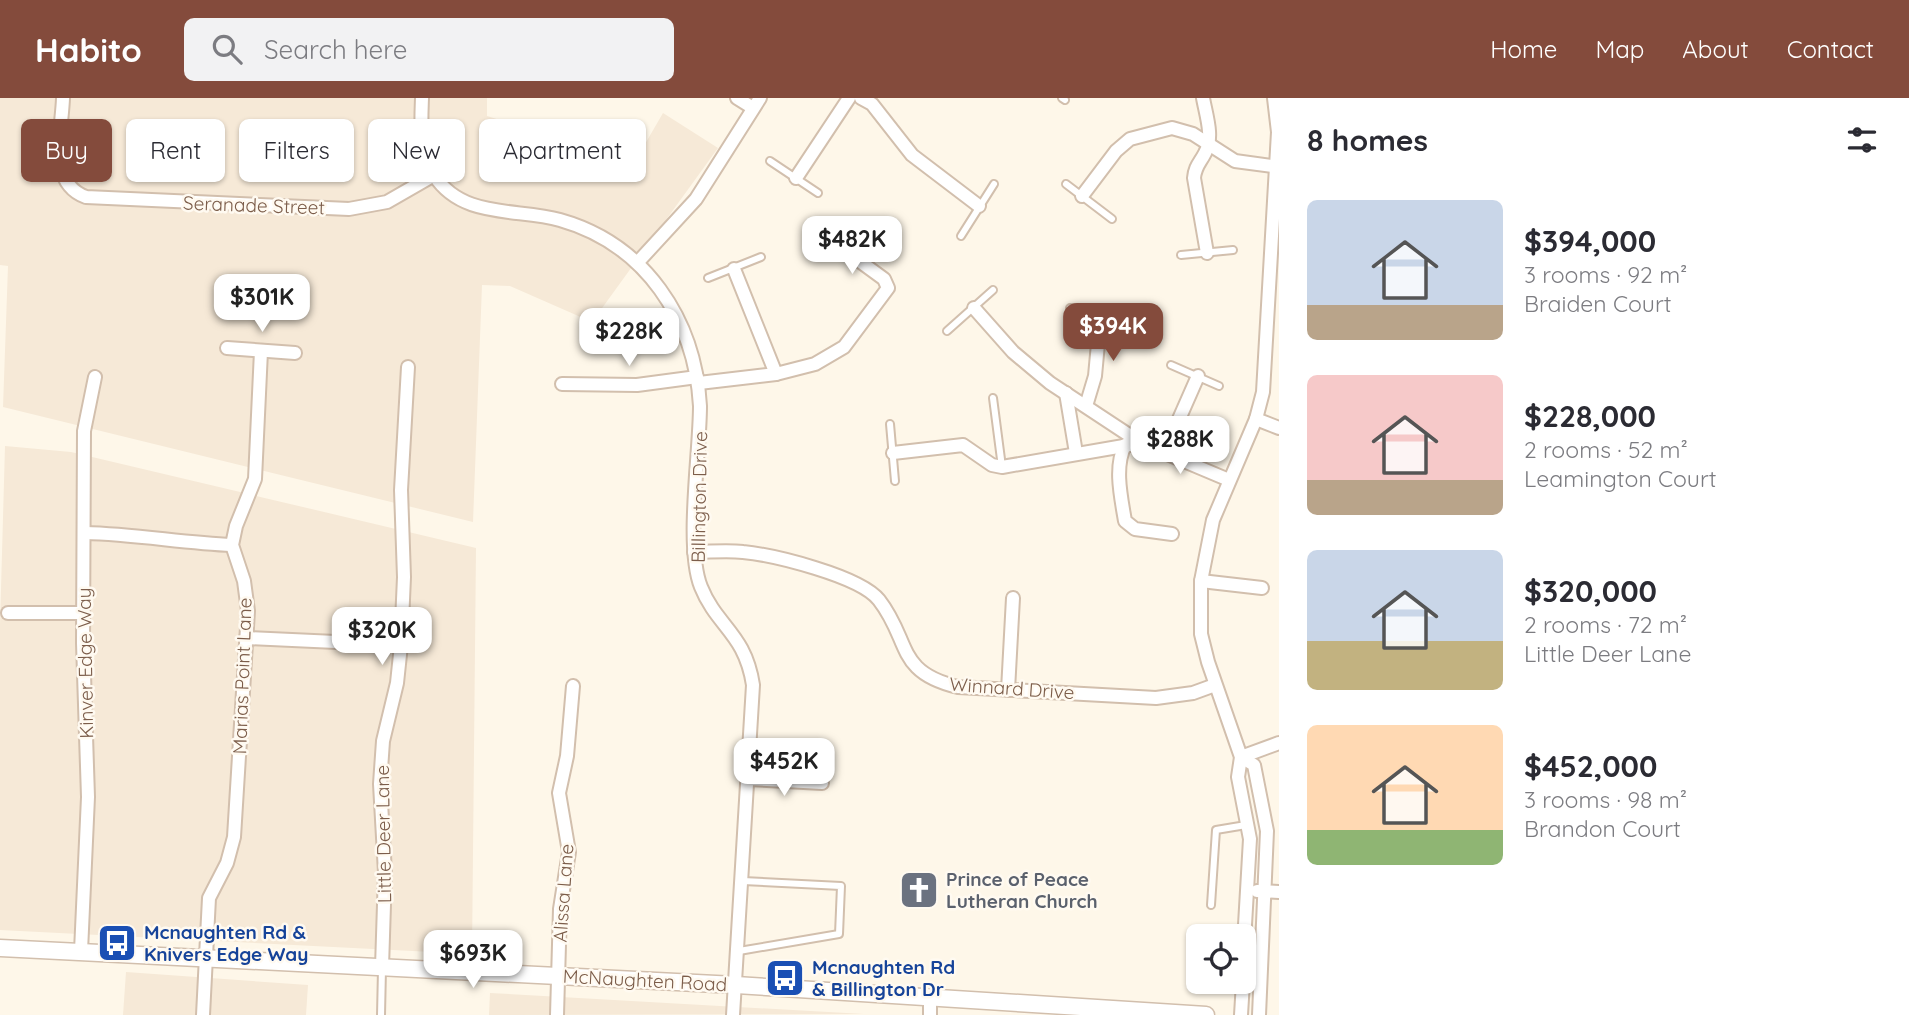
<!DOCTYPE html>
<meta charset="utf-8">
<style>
body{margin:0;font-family:Quicksand,sans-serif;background:#f2f2f3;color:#2b2b33;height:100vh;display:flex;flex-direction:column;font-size:26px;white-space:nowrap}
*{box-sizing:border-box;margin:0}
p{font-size:23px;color:#7c7c81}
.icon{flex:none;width:38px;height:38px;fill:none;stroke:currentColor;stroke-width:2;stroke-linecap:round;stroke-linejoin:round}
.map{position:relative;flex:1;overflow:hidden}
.drawer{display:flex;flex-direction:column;background:#fff;width:630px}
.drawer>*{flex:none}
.banner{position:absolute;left:21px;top:21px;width:665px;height:63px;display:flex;gap:14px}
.buttons{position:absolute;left:1186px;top:826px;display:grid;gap:14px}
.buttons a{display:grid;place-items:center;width:70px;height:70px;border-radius:10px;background:#fff;box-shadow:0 2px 5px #0004;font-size:35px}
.price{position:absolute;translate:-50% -60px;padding:0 16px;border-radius:14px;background:#fff;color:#222;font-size:23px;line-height:46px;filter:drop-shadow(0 2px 4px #0008)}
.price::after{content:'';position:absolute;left:50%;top:42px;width:21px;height:16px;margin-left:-10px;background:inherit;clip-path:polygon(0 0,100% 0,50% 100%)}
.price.current{background:#844b3c;color:#fff}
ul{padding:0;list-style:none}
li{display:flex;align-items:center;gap:21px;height:175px;padding:0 28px}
li span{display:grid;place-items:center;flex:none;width:196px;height:140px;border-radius:10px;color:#555}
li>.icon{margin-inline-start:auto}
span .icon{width:84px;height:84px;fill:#fffc;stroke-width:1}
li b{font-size:30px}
h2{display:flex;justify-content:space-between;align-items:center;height:84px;padding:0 28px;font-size:30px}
.chip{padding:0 24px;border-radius:10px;background:#fff;box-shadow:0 2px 5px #0004;font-size:24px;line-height:63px}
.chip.current{background:#844b3c;color:#fff}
header{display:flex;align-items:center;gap:42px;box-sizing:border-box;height:98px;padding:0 35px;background:#844b3c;color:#fff}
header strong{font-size:33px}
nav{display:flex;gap:38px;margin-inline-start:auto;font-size:24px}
.search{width:490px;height:63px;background:#f2f2f3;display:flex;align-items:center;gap:18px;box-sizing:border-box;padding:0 24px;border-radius:10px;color:#7c7c81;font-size:26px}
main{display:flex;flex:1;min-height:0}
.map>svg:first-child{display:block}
.residential{fill:#f6e9d7}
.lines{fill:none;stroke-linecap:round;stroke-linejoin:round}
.service-casing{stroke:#d2bfad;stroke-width:10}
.minor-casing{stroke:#d2bfad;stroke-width:16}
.tertiary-casing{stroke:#d2bfad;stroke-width:19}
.service{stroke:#fff;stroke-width:6}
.minor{stroke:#fff;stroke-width:12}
.tertiary{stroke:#fff;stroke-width:16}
.labels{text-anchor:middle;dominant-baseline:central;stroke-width:5;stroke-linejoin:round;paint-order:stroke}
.street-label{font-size:19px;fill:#7c5d4a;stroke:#fffaf1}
.worship-label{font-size:19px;font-weight:bold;fill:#5b616d;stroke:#fffaf1;text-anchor:start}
.transit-label{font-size:19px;font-weight:bold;fill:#164399;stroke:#fffaf1;text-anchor:start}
</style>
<header>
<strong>Habito</strong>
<div class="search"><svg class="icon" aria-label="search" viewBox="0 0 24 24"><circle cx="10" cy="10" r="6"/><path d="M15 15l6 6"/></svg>Search here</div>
<nav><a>Home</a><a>Map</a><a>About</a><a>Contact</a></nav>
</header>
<main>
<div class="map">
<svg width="1279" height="917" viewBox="0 0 1279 917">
<rect width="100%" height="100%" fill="#fef7e9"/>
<g class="residential">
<polygon points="0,0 487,0 487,18 634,65 663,15 718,50 592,224 510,188 482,187 473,424 3,309 8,168 0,167"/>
<polygon points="5,348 71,354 476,450 472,856 0,832 0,527"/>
<polygon points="126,874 308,887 306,917 123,917"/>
<polygon points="490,895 864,916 489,917"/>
</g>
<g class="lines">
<g class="service-casing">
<g id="service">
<polyline points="1062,0 1065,2"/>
<polyline points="770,63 818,95"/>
<polyline points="1066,86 1112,121"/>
<polyline points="961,138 994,86"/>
<polyline points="1181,157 1233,152"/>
<polyline points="708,180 761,159"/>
<polyline points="1070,210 1131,216"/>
<polyline points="947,233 993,192"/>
<polyline points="1171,267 1219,288"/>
<polyline points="993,300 1002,369"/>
<polyline points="890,326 895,383"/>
<polyline points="1211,807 1216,732 1246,727"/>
<polyline points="739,853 839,836 841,788 743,783"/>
<polyline points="381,917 382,871"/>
</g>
</g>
<g class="minor-casing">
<g id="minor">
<path d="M63,0C62,33 47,85 86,99L349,111L387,104L434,77"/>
<path d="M422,0C421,27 419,54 434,77C462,121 517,110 560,122C645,146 695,221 700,308C700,355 685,449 701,489C717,529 745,535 753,587L733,917"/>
<polyline points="737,0 753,10"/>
<polyline points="861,0 872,6 912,57 979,108"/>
<path d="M1203,0C1206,17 1214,39 1205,55C1200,65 1195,68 1194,80L1207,155"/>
<polyline points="796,80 849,0"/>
<polyline points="1082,98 1116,53 1130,41 1172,30 1193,36 1235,63 1279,69"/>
<polyline points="638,164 696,101 760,0"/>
<polyline points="734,171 776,276"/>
<polyline points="974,210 1013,254 1050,285 1141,345"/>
<polyline points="227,250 295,255"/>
<polyline points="699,285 776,276 815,266 844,249 888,190 884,181 843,151"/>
<polyline points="562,286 637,287 697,279"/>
<polyline points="1066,295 1076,355"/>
<polyline points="1086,308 1095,278 1101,213"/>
<polyline points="1256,321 1279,330"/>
<path d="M1125,347C1114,369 1121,399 1125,423L1135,431L1172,436"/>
<polyline points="1165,353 1198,278"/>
<polyline points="893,355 963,347 992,367 1002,369 1141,345 1229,382"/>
<path d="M85,435C135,436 183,445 232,447"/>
<path d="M694,454C710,454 727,452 743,454C774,457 860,478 879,502C911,543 895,574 958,589L1156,600L1193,595L1215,587"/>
<polyline points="1201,483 1262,490"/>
<polyline points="8,515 83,515"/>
<polyline points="246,540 401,547"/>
<polyline points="1008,592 1013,500"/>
<polyline points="1241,659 1254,667 1267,733 1259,917"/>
<polyline points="1241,659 1279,645"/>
<polyline points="749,681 822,685"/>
<polyline points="1257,793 1279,794"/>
<polyline points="1244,844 1250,741 1238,679 1241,659 1208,564 1201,536 1201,483 1213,422 1256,321 1263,294 1278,34 1274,0"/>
<polyline points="81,853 88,699 83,545 84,333 95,279"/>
<polyline points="382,869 385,775 380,686 383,643 397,585 401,547 404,479 401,392 408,269"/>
<polyline points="203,917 209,800 227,765 234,739 248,513 244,483 232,447 236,428 255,381 261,253"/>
<polyline points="557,917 560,811 569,754 559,695 567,658 573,588"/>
<polyline points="930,917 930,899"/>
<polyline points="1241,917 1243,884"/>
</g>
</g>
<g class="tertiary-casing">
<polyline id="tertiary" points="0,850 736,887 1206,917"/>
</g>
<use href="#service" class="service"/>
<use href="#minor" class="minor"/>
<use href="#tertiary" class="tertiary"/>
</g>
<defs>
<g id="church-square" transform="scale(2.0125)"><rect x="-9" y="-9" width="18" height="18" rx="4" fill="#6b7280" stroke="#fffaf1"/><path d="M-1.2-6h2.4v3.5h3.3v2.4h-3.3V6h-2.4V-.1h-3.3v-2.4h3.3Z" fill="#fff"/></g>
<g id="bus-square" transform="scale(2.0125)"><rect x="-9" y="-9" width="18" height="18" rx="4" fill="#1a4fb4" stroke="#fffaf1"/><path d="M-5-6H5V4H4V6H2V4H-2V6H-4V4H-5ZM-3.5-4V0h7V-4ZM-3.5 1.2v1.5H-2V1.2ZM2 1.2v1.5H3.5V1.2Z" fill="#fff"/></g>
</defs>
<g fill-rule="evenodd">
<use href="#church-square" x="919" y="792"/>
<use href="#bus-square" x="117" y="845"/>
<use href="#bus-square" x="785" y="880"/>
</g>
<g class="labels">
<g class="street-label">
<text transform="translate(254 107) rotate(2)">Seranade Street</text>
<text transform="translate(699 399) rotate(-89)">Billington Drive</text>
<text transform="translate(85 565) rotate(-91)">Kinver Edge Way</text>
<text transform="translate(242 578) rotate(-88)">Marias Point Lane</text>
<text transform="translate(1012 590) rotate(4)">Winnard Drive</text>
<text transform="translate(383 736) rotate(-91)">Little Deer Lane</text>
<text transform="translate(563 795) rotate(-86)">Alissa Lane</text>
<text transform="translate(645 882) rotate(3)">McNaughten Road</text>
</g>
<g class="worship-label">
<text x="946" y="781">Prince of Peace<tspan x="946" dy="22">Lutheran Church</tspan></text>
</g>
<g class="transit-label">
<text x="144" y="834">Mcnaughten Rd &amp;<tspan x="144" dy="22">Knivers Edge Way</tspan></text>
<text x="812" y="869">Mcnaughten Rd<tspan x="812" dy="22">&amp; Billington Dr</tspan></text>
</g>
</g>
</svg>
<div class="buttons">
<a><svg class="icon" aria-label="locate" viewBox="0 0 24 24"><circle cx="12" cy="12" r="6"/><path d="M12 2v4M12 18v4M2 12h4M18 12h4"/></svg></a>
</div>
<b class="price" style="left:852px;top:178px">$482K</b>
<b class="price" style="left:262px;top:236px">$301K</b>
<b class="price current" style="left:1113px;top:265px">$394K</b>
<b class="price" style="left:629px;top:270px">$228K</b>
<b class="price" style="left:1180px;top:378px">$288K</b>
<b class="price" style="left:382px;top:569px">$320K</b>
<b class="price" style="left:784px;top:700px">$452K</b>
<b class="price" style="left:473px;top:892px">$693K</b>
<div class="banner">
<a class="chip current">Buy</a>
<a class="chip">Rent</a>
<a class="chip">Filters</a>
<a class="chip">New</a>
<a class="chip">Apartment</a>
</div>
</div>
<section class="drawer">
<h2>8 homes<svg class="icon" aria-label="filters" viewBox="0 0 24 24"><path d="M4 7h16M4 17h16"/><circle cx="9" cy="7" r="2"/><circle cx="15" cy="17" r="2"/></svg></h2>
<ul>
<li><span style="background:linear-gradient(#c9d6e8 75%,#b9a48a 0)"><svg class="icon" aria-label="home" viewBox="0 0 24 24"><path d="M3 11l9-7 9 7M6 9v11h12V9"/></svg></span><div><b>$394,000</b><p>3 rooms · 92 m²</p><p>Braiden Court</p></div></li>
<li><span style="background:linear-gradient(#f6c9c9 75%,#b9a48a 0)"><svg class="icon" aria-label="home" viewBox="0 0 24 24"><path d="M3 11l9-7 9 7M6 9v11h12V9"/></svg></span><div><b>$228,000</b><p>2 rooms · 52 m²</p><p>Leamington Court</p></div></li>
<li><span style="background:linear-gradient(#c9d6e8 65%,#c2b280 0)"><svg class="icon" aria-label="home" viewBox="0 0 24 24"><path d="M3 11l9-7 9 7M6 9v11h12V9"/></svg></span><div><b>$320,000</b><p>2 rooms · 72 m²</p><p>Little Deer Lane</p></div></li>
<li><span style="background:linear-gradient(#ffd9b3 75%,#8fb573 0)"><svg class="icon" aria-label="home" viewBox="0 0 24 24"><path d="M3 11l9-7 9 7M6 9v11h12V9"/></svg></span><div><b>$452,000</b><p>3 rooms · 98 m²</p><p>Brandon Court</p></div></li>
</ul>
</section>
</main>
